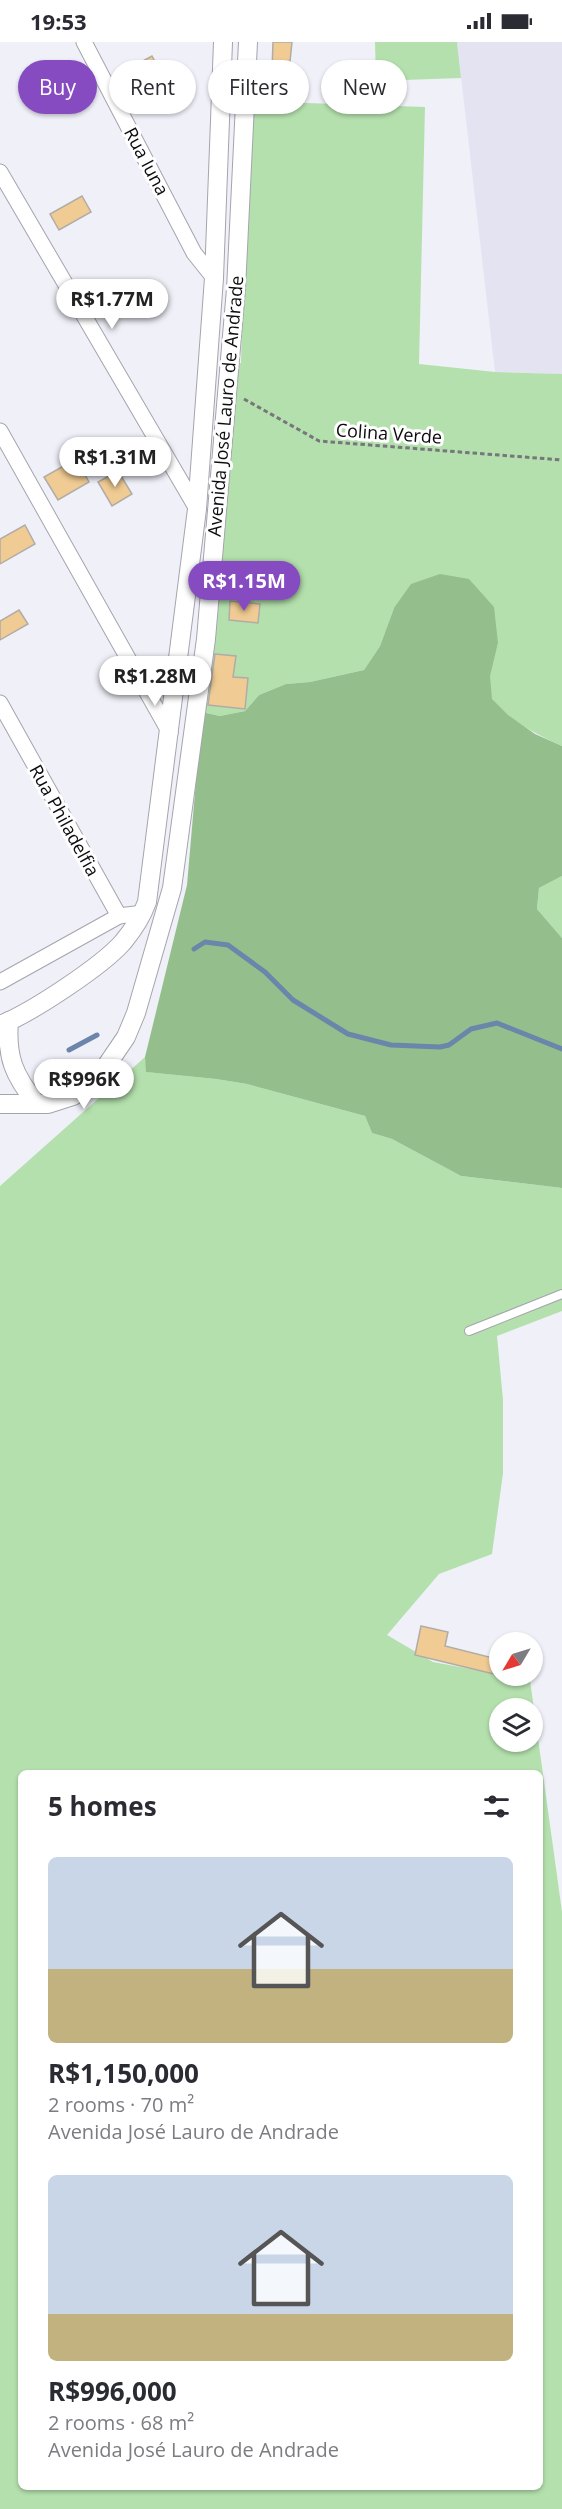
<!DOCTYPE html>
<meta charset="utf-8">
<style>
body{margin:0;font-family:"Open Sans",sans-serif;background:#f7f7f7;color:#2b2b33;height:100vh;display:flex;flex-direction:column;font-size:22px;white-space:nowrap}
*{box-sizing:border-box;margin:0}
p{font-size:20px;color:#7c7c81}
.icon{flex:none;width:33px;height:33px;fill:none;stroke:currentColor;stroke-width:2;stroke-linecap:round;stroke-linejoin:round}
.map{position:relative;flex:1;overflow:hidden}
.details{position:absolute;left:18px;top:1728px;width:525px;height:720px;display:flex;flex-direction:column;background:#fff;border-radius:9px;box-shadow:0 2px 4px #0004}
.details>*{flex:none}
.banner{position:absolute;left:18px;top:18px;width:526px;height:54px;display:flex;gap:12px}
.needle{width:39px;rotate:232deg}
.tools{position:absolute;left:489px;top:1590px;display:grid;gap:12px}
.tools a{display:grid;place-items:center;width:54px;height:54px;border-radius:50%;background:#fff;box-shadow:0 2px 4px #0004;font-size:30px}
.price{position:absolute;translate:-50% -51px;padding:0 14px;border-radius:21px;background:#fff;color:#222;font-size:20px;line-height:39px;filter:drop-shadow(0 2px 3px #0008)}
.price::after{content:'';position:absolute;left:50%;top:36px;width:18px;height:14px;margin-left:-9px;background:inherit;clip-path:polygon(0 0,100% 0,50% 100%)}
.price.active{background:#864bc1;color:#fff}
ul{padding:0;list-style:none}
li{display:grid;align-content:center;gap:12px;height:318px;padding:0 30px}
li span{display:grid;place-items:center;height:186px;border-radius:9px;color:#555}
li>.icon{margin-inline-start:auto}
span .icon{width:108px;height:108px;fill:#fffc;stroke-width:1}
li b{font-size:26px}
h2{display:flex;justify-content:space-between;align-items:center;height:72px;padding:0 30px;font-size:26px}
.chip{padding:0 21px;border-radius:27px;background:#fff;box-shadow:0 2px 4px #0004;font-size:21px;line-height:54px}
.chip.active{background:#864bc1;color:#fff}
.status{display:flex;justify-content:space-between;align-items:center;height:42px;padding:0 30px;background:#fff;direction:ltr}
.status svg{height:16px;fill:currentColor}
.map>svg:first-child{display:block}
.built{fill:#e4e3f2}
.green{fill:#b4e0ad;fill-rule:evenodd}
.forest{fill:#94bf8d}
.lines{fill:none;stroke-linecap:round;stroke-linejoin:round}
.stream{stroke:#6c85aa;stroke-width:5}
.building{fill:#f0cb93;stroke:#b1aca5;stroke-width:1.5}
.service-casing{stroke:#a5a4ad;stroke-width:10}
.minor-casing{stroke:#a5a4ad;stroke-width:17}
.tertiary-casing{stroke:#a5a4ad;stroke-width:20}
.path{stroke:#76767b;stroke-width:3;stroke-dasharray:4.5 3;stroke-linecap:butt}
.service{stroke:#fff;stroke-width:8}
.minor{stroke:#fff;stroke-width:15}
.tertiary{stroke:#fff;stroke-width:18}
.labels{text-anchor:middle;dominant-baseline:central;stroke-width:6;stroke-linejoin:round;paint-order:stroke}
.street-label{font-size:18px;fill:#0c0c0f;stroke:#fefefe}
</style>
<div class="status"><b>19:53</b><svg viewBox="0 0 49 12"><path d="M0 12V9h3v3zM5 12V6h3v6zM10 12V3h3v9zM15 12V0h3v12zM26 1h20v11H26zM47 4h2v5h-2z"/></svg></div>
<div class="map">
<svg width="562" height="2467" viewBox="0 0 562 2467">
<rect width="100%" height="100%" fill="#f0f0f9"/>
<polygon class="built" points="457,0 562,0 562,332 495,330"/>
<g class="green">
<polygon points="375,0 457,0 461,36 376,39"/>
<path d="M248,59L425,65L419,322L495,330L562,332V704C544,696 501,675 492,657C484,641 494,616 498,601L394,566L380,604L364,628L310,640L286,642L259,653L245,669L220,674L202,670L235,322L241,321Z"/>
<polygon points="562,834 562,896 537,867 539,846"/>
<path d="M145,1015L147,1030L216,1037L247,1042L365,1074L372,1091L392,1097L461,1134L562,1146V1269L497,1294L503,1358V1431L492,1512L439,1532L387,1593L433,1620L530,1638L562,1870V2467H0V1144ZM500,1666H532V1700H500ZM21,1731H540V2445H21Z"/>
</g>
<polygon class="forest" points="440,532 469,537 494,565 498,601 490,634 492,657 508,673 535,692 562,704 562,834 539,846 537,867 562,896 562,1146 461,1134 392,1097 372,1091 365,1074 247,1042 216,1037 146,1030 145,1015 187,843 202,670 220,674 245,669 259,653 286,642 310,640 364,628 380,604 394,566 411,542"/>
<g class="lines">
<g class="stream">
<polyline points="194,907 205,900 228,903 265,930 293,958 348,992 391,1003 440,1005 449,1003 471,987 497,981 562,1007"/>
<polyline points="69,1008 97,993"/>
</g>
</g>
<g class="building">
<polygon points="273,0 292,0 289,29 286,28 285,55 271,55"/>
<polygon points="152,14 166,40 131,59 117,33"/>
<polygon points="82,154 91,170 59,188 50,172"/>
<polygon points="76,417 89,440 58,458 44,435"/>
<polygon points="118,429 132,452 112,464 98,440"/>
<polygon points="25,483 35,502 0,522 0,497"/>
<polygon points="230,559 260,562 258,581 229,578"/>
<polygon points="19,568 28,582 0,598 0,579"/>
<polygon points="215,612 236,614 233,635 248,636 245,667 208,663"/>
<polygon points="421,1584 448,1590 445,1604 497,1617 494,1632 415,1613"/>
</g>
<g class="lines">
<g class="service-casing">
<polyline id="service" points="469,1289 562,1252"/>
</g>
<g class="minor-casing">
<g id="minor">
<polyline points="84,0 194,211 214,236"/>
<polyline points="0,130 197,467"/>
<polyline points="0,389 170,691"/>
<polyline points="0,661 119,874 143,871"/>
<polyline points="0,940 119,874"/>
</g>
</g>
<g class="tertiary-casing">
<g id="tertiary">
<path d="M9,979C6,1015 14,1034 37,1062"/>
<path d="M0,983C31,971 102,924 123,900C133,888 142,874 147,860L197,467L214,236L223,0"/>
<polyline points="0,1062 48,1062 73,1054 94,1042 126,995 136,971 172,846 206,597 236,247 248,0"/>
</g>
</g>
<polyline class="path" points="244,357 319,399 562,418"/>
<use href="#service" class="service"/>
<use href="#minor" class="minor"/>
<use href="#tertiary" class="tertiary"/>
</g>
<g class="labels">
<g class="street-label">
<text transform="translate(147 119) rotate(62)">Rua Iuna</text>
<text transform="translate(225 364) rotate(-85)">Avenida José Lauro de Andrade</text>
<text transform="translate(389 391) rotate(4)">Colina Verde</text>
<text transform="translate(65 778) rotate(61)">Rua Philadelfia</text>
</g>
</g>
</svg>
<div class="tools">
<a><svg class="needle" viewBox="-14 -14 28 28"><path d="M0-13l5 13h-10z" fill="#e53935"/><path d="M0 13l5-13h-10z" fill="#7c7c81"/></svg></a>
<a><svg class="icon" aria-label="layers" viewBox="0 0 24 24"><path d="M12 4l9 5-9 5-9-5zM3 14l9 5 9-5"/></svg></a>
</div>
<b class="price" style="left:112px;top:288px">R$1.77M</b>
<b class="price" style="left:115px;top:446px">R$1.31M</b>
<b class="price active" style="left:244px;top:570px">R$1.15M</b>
<b class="price" style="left:155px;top:665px">R$1.28M</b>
<b class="price" style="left:84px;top:1068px">R$996K</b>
<div class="banner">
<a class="chip active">Buy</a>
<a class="chip">Rent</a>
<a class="chip">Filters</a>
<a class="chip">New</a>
</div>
<section class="details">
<h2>5 homes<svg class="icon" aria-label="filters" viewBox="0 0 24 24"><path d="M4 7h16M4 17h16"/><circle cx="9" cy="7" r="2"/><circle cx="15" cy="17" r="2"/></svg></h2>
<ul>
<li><span style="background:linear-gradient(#c9d6e8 60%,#c2b280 0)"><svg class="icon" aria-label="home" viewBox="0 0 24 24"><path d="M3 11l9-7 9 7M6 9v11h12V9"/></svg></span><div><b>R$1,150,000</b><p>2 rooms · 70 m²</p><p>Avenida José Lauro de Andrade</p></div></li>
<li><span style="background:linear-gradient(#c9d6e8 75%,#c2b280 0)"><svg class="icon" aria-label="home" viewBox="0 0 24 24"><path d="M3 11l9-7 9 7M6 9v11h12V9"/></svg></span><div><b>R$996,000</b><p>2 rooms · 68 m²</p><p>Avenida José Lauro de Andrade</p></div></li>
</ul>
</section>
</div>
